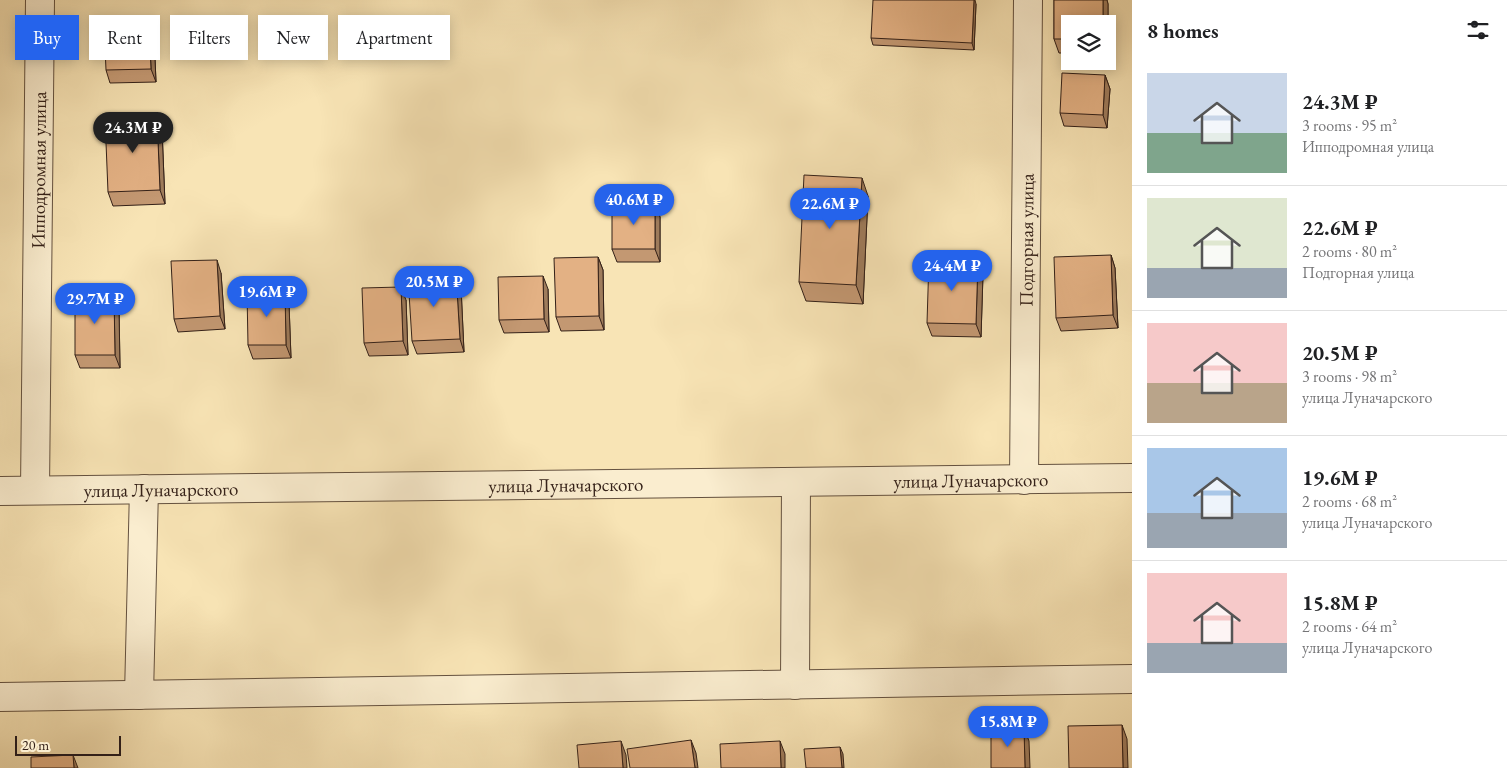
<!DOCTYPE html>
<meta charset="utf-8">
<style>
body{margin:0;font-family:"EB Garamond",serif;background:#f6f6f6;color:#202124;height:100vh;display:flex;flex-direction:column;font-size:19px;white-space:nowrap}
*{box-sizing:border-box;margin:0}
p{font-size:16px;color:#757577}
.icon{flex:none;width:28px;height:28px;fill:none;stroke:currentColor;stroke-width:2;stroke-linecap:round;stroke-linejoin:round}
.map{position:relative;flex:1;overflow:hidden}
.side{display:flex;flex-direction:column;background:#fff;width:375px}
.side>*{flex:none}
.hud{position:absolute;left:15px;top:15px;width:475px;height:45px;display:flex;gap:10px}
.controls{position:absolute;left:1061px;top:15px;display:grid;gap:10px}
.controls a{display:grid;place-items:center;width:55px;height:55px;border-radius:0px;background:#fff;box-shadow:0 2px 12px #0003;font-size:25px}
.scale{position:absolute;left:15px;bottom:12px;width:106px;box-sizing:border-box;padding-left:5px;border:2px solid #332018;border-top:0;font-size:14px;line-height:18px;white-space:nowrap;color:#332018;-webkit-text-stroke:4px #faedcf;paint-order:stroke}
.price{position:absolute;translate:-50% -42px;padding:0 11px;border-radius:18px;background:#2563eb;color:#fff;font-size:16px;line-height:32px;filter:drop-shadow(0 1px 2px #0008)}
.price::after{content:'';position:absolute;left:50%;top:30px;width:15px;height:11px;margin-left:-8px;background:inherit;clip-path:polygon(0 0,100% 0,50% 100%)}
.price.selected{background:#222;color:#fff}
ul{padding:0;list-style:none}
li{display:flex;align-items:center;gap:15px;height:125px;padding:0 15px}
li+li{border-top:1px solid #e0e0e0}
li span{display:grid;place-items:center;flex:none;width:140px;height:100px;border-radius:0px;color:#555}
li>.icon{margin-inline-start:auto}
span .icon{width:60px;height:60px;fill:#fffc;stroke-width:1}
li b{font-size:21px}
h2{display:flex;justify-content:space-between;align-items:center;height:60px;padding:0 15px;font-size:21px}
.chip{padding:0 18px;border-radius:0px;background:#fff;box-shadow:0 2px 12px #0003;font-size:18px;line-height:45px}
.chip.selected{background:#2563eb;color:#fff}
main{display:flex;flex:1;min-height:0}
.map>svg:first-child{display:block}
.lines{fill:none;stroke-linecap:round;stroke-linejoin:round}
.minor-casing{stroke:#64513f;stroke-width:30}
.minor{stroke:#faedcf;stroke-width:28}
.wall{fill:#c39872;stroke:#332018}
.shaded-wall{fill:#9f7c5c;stroke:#332018}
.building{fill:#e3b184;stroke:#332018}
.labels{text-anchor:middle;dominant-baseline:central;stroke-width:5;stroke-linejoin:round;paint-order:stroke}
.street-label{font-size:19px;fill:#332018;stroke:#faedcf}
</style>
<main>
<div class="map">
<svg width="1132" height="768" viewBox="0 0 1132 768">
<rect width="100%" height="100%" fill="#f8e4b5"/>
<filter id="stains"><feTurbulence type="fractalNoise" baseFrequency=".004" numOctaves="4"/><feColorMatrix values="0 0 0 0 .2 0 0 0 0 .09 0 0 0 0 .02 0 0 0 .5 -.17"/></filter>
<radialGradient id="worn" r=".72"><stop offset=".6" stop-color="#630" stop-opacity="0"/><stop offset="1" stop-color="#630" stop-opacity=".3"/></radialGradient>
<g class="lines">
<g class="minor-casing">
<g id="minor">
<path id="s1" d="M1024,480L1028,0"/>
<path id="s2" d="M35,490L40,0"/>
<path id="s3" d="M0,491L1132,478"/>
<polyline points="795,685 796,484"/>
<polyline points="139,695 144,489"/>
<polyline points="0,697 1132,679"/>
</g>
</g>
<use href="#minor" class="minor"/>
</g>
<g class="wall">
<polygon points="1054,0 1107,0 1108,4 1108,52 1108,24 1070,24 1070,53 1059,53 1054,39"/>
<polygon points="976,4 974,50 873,45 871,38"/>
<polygon points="154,36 156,82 110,83 106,70"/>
<polygon points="1105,75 1110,89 1107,128 1064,126 1060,113"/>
<polygon points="162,129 165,204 113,206 108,192"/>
<polygon points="868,196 863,304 806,301 799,282"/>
<polygon points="655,204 660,217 660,262 617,262 612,249"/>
<polygon points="1111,255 1115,268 1118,328 1061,331 1056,318"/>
<polygon points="598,257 603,270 604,330 561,331 556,317"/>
<polygon points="978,261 983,274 981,337 932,336 927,323"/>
<polygon points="221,273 225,329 178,332 174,319"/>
<polygon points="461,287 464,352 417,354 412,341"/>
<polygon points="548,289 549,332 504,333 499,320"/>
<polygon points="285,291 289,304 291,358 253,359 248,345"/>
<polygon points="114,295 119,308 120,368 80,368 75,355"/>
<polygon points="406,300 408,355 369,356 364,343"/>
</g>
<g class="shaded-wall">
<polygon points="974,0 975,0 976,4 974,50 972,43"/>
<polygon points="1103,0 1107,0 1108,4 1108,52 1108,24 1103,24"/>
<polygon points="149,23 154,36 156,82 151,69"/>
<polygon points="1105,75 1110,89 1107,128 1103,115"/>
<polygon points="157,116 162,129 165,204 160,190"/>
<polygon points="862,178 868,196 863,304 856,285"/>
<polygon points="655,204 660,217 660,262 655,249"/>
<polygon points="1111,255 1115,268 1118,328 1113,315"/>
<polygon points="598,257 603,270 604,330 599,316"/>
<polygon points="217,260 221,273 225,329 220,316"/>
<polygon points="978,261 983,274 981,337 976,324"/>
<polygon points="456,274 461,287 464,352 460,339"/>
<polygon points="543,276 548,289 549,332 544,319"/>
<polygon points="401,287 406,300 408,355 403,341"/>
<polygon points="285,291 289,304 291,358 286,345"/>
<polygon points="114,295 119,308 120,368 115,355"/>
<polygon points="1122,725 1127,739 1128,768 1123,768"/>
<polygon points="1024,728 1029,741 1030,768 1025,768"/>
<polygon points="691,740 696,753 698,768 695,768"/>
<polygon points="621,741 626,755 627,768 623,768"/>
<polygon points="780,741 785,754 785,768 781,768"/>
<polygon points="840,747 843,754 844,768 842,768"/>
<polygon points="73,755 78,768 74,768"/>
</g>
<g class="building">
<polygon points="873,0 974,0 972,43 871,38"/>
<polygon points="1054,0 1103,0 1103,24 1070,24 1070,39 1054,39"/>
<polygon points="149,23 151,69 106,70 104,24"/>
<polygon points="1062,73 1105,75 1103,115 1060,113"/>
<polygon points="157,116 160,190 108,192 105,118"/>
<polygon points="804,175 862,178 856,285 799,282"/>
<rect x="612" y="204" width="43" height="45"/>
<polygon points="1111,255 1113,315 1056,318 1054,257"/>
<polygon points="598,257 599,316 556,317 554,258"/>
<polygon points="929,259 978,261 976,324 927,323"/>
<polygon points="217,260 220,316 174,319 171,261"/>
<polygon points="456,274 460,339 412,341 408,277"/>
<polygon points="543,276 544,319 499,320 498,277"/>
<polygon points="401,287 403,341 364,343 362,288"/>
<polygon points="285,291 286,345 248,345 247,292"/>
<polygon points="75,295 114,295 115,355 75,355"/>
<polygon points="1122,725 1123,768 1069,768 1068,726"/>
<polygon points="991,728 1024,728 1025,768 991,768"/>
<polygon points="691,740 695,768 630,768 627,749"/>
<polygon points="621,741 623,768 579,768 577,745"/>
<polygon points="780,741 781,768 721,768 720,744"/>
<polygon points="840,747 842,768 806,768 804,749"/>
<polygon points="73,755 74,768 31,768 31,757"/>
</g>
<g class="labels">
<g class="street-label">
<text stroke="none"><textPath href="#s2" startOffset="320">Ипподромная улица</textPath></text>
<text stroke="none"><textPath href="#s1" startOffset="240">Подгорная улица</textPath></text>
<text stroke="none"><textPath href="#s3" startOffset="971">улица Луначарского</textPath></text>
<text stroke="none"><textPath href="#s3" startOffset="566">улица Луначарского</textPath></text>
<text stroke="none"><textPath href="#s3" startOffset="161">улица Луначарского</textPath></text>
</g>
</g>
<rect width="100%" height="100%" filter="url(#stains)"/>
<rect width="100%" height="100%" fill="url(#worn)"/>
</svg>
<div class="controls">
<a><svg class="icon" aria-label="layers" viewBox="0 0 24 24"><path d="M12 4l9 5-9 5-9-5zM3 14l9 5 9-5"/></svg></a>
</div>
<div class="scale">20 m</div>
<b class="price selected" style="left:133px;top:154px">24.3M ₽</b>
<b class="price" style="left:634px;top:226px">40.6M ₽</b>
<b class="price" style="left:830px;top:230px">22.6M ₽</b>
<b class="price" style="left:952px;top:292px">24.4M ₽</b>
<b class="price" style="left:434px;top:308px">20.5M ₽</b>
<b class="price" style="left:267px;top:318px">19.6M ₽</b>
<b class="price" style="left:95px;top:325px">29.7M ₽</b>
<b class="price" style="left:1008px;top:748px">15.8M ₽</b>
<div class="hud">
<a class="chip selected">Buy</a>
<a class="chip">Rent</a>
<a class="chip">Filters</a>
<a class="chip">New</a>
<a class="chip">Apartment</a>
</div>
</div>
<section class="side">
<h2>8 homes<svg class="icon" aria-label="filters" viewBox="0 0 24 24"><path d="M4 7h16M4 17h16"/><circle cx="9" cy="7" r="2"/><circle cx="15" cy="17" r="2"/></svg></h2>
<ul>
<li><span style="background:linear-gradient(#c9d6e8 60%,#7fa58c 0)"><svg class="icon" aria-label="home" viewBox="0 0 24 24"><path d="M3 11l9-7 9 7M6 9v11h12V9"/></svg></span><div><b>24.3M ₽</b><p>3 rooms · 95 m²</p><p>Ипподромная улица</p></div></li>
<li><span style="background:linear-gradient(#dfe7d0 70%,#9aa5b1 0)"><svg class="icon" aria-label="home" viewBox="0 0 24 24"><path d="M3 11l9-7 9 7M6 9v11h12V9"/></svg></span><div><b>22.6M ₽</b><p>2 rooms · 80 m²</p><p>Подгорная улица</p></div></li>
<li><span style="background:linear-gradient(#f6c9c9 60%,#b9a48a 0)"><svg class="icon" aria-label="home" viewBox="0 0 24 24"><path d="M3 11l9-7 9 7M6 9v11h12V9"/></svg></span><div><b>20.5M ₽</b><p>3 rooms · 98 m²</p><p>улица Луначарского</p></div></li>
<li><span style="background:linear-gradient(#a9c7e8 65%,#9aa5b1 0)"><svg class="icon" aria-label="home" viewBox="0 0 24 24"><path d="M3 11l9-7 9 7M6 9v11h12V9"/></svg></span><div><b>19.6M ₽</b><p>2 rooms · 68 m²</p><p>улица Луначарского</p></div></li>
<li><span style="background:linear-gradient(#f6c9c9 70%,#9aa5b1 0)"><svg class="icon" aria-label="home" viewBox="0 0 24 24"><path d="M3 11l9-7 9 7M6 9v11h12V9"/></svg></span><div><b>15.8M ₽</b><p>2 rooms · 64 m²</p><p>улица Луначарского</p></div></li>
</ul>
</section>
</main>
